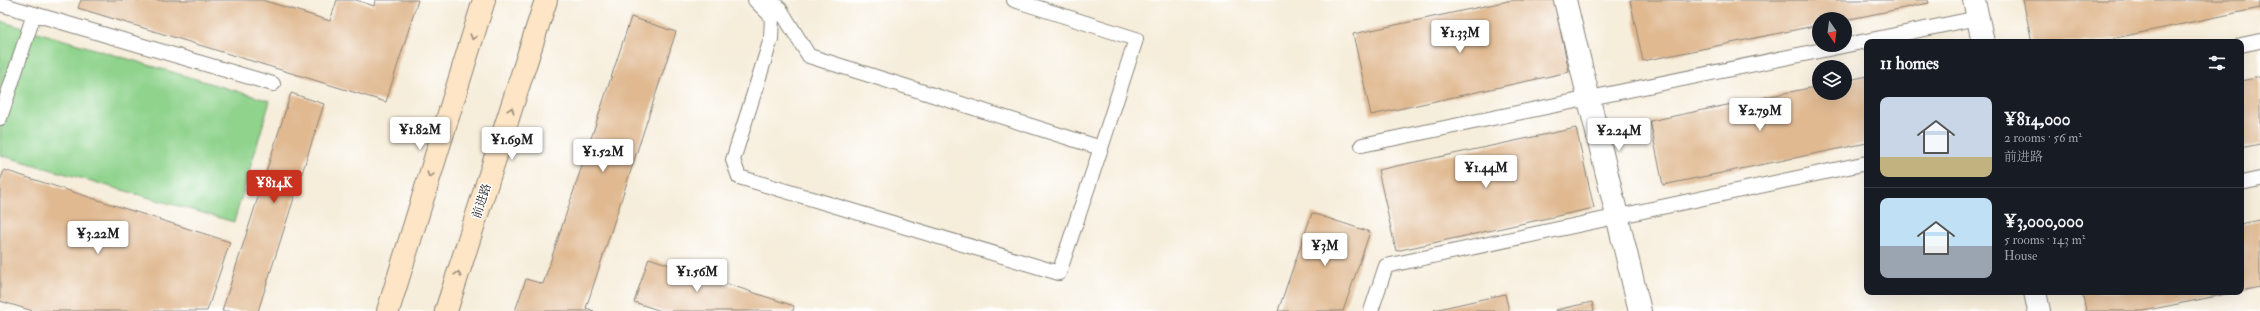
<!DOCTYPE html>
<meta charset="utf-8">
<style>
body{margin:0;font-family:"IM FELL Double Pica","Noto Serif SC",serif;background:#20242c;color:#f1f3f6;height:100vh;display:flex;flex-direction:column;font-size:15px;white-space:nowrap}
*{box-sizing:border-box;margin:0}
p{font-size:13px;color:#9ea1a6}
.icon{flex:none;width:22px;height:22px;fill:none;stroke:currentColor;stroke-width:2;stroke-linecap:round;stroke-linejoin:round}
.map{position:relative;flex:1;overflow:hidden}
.drawer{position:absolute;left:1864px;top:39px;width:380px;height:256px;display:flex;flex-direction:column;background:#171b24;border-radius:8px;box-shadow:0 4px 16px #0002}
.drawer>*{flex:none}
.needle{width:26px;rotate:166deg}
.buttons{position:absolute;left:1812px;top:12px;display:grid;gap:8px}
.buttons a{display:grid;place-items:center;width:40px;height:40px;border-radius:50%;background:#171b24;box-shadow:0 4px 16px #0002;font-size:20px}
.price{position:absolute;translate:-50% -34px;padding:0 9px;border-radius:4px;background:#fff;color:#222;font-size:13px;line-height:26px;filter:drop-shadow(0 1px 2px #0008)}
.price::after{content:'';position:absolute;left:50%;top:24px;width:12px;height:9px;margin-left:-6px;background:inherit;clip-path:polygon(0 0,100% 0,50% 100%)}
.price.selected{background:#c8321e;color:#fff}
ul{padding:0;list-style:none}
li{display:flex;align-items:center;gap:12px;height:100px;padding:0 16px}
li+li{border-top:1px solid #363941}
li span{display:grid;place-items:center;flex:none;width:112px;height:80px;border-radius:8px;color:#555}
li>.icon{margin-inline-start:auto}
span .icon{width:48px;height:48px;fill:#fffc;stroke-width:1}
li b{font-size:17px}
h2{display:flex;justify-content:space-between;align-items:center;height:48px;padding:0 16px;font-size:17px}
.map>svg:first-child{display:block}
.green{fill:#8fd38c;stroke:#567854}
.building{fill:#e0b991}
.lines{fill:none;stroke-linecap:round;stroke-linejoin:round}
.lane-casing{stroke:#89847b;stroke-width:16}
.street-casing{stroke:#89847b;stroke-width:24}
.secondary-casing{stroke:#89847b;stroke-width:24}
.lane{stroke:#fff;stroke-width:14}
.street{stroke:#fff;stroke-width:22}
.secondary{stroke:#fde5c5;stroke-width:22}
.oneway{stroke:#988b79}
.labels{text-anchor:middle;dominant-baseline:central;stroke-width:3;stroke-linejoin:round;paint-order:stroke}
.street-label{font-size:12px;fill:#1c1c1c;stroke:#fff}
</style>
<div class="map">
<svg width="2260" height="311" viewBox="0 0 2260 311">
<rect width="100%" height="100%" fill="#fff"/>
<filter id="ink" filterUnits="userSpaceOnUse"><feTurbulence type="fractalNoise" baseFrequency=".025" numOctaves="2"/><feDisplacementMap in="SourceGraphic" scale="8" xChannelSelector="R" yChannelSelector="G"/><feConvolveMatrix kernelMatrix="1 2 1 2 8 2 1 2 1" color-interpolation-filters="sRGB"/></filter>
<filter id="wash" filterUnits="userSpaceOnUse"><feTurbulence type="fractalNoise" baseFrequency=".012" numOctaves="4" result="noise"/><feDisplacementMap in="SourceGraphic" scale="16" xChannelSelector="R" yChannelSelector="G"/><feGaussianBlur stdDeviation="0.9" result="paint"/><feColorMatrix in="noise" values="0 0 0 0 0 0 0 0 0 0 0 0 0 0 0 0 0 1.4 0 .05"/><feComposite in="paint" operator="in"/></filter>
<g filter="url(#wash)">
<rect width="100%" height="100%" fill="#f6edda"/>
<polygon class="green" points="0,21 270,101 234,222 0,155"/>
<g id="blocks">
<g class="building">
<polygon points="81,0 262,0 330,21 337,0 356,0 374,6 375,0 418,0 386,102 78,8"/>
<polygon points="1513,0 1554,0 1569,72 1371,115 1353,34"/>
<polygon points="1630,0 1928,0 1929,3 1845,20 1819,19 1819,25 1643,61"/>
<polygon points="2023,0 2260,0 2260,8 2096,42 2032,42"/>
<polygon points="631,17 676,32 586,308 594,311 515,311 526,279 543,284"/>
<polygon points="1867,76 1867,143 1663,185 1650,121 1819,86 1819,93 1845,93 1845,81"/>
<polygon points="2260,77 2260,144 2241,148 2241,81"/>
<polygon points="291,93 324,104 258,311 222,311"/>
<polygon points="1576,128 1594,208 1396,251 1378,170"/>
<polygon points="4,170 230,242 207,311 33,311 0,301 0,181"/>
<polygon points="1312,213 1370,232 1343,311 1278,311"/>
<polygon points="2260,220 2260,287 2241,291 2241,224"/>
<polygon points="649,258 794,306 793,311 661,311 634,302"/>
<polygon points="2082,292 2232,292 2232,293 2143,311 2086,311"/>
<polygon points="1505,294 1509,311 1435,311 1434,310"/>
<polygon points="1592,302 1594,311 1556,311 1556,310"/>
</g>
</g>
</g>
<g filter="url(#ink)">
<use href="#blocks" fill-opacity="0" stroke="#89847b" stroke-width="1"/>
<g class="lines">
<g class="lane-casing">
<g id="lane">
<polyline points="755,0 772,17 771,39 733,160 739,177 1059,273 1101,148 809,56 780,9 770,0"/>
<polyline points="1014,0 1136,39 1101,148"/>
<polyline points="0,4 273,84"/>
<polyline points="2241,45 2260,41"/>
<polyline points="0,118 34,14"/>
<polyline points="1362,145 1978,18"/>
<polyline points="2241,183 2260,179"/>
<polyline points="1371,311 1386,266 1867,163"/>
</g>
</g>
<g class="street-casing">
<g id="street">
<polyline points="1565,0 1640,311"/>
<polyline points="1974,0 1983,42"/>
<polyline points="2035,292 2039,311"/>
</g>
</g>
<g class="secondary-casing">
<g id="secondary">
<polyline points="388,311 484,0"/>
<polyline points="446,311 546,0"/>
</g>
</g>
<use href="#lane" class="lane"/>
<use href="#street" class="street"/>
<use href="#secondary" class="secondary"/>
</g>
<defs><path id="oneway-chevron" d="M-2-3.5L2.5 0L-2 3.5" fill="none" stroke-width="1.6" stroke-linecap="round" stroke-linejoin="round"/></defs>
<g class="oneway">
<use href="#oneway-chevron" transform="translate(473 37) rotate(107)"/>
<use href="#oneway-chevron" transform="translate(511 110) rotate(-72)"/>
<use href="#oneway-chevron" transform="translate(430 175) rotate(107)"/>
<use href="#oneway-chevron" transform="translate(458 274) rotate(-72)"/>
</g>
</g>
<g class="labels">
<g class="street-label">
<text transform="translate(482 201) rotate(-72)">前进路</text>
</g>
</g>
</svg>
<div class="buttons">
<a><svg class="needle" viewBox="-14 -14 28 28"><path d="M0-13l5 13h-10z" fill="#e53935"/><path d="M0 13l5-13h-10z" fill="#9ea1a6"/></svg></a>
<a><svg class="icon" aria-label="layers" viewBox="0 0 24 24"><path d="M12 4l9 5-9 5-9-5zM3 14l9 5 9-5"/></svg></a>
</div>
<b class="price" style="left:1460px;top:54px">¥1.33M</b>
<b class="price" style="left:1760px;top:132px">¥2.79M</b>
<b class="price" style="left:420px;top:151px">¥1.82M</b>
<b class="price" style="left:1619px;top:152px">¥2.24M</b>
<b class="price" style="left:512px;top:161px">¥1.69M</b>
<b class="price" style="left:603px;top:173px">¥1.52M</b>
<b class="price" style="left:1486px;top:189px">¥1.44M</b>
<b class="price selected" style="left:274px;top:204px">¥814K</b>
<b class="price" style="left:98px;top:255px">¥3.22M</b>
<b class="price" style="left:1325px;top:267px">¥3M</b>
<b class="price" style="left:697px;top:293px">¥1.56M</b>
<section class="drawer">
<h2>11 homes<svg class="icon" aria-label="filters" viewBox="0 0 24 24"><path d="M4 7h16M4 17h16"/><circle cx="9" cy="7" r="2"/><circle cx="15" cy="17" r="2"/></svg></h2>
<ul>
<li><span style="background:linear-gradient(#c9d6e8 75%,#c2b280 0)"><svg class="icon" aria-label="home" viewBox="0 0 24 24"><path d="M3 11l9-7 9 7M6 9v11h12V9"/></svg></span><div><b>¥814,000</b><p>2 rooms · 56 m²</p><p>前进路</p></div></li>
<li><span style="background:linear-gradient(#bfe0f5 60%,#9aa5b1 0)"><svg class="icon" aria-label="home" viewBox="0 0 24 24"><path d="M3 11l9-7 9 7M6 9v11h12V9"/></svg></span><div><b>¥3,000,000</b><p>5 rooms · 143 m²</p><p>House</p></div></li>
</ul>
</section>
</div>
